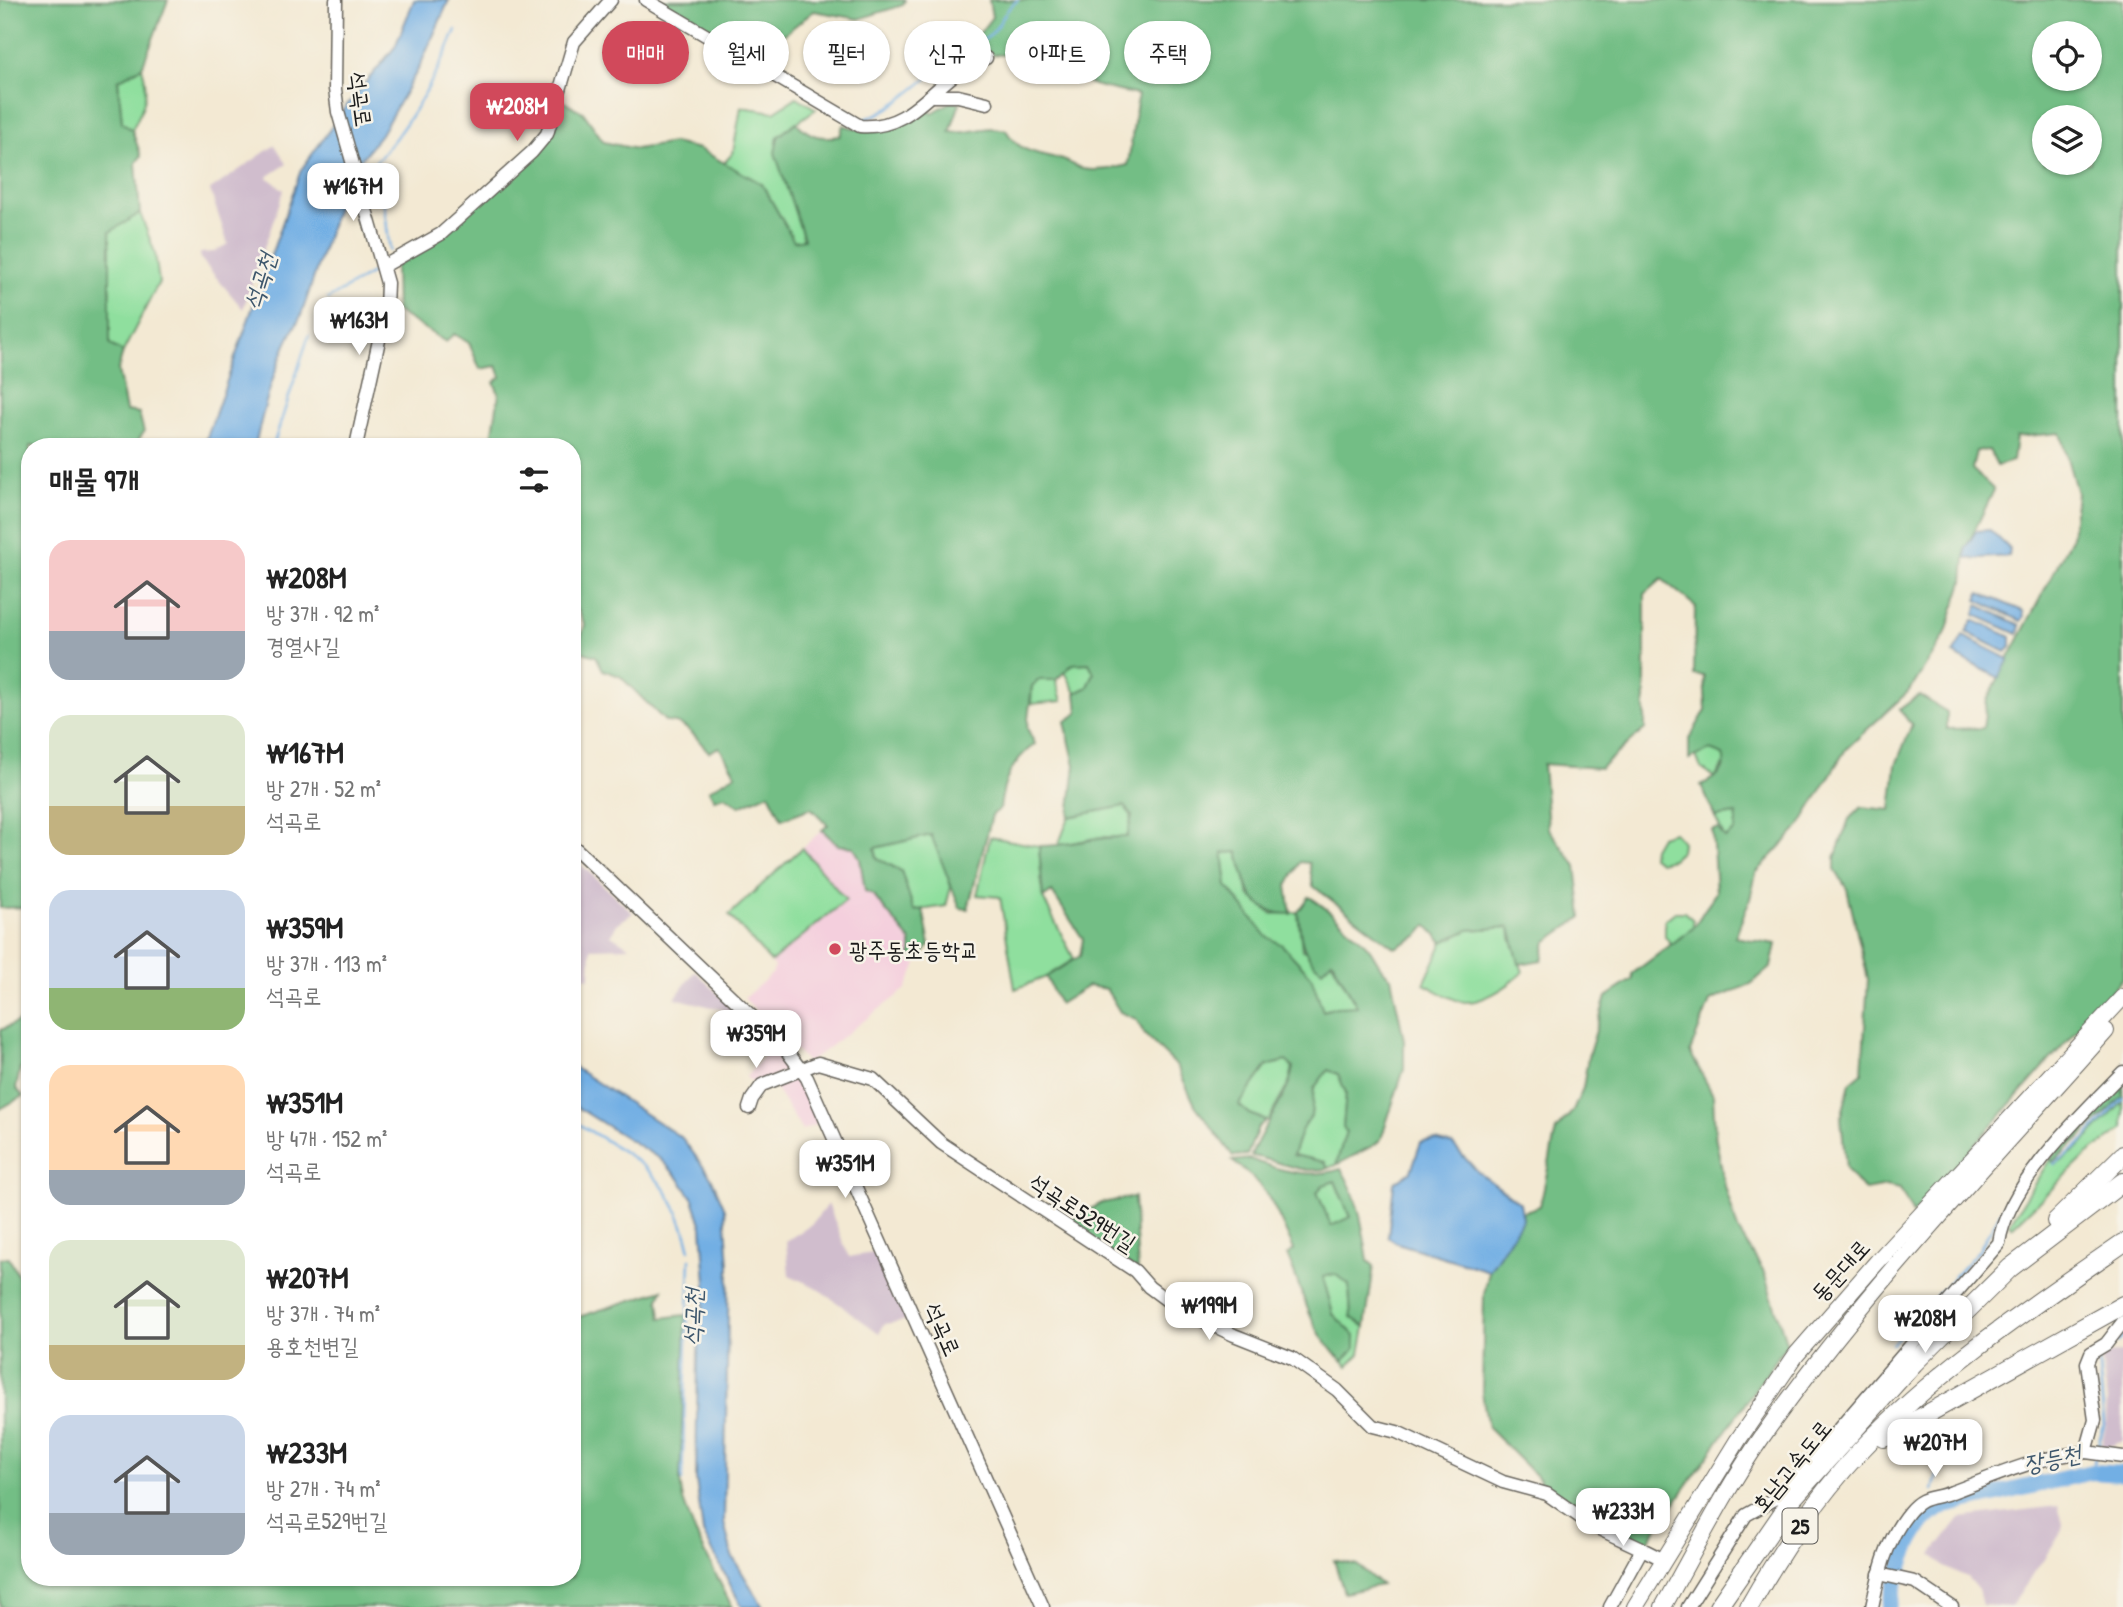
<!DOCTYPE html>
<html lang="ko">
<meta charset="utf-8">
<style>
body{margin:0;font-family:"Patrick Hand","Poor Story",sans-serif;background:#f6f6f6;color:#222;height:100vh;display:flex;flex-direction:column;font-size:26px;white-space:nowrap}
*{box-sizing:border-box;margin:0}
p{font-size:23px;color:#767676}
.icon{flex:none;width:38px;height:38px;fill:none;stroke:currentColor;stroke-width:2;stroke-linecap:round;stroke-linejoin:round}
.map{position:relative;flex:1;overflow:hidden}
.side{position:absolute;left:21px;top:438px;width:560px;height:1148px;display:flex;flex-direction:column;background:#fff;border-radius:28px;box-shadow:0 2px 5px #0004}
.side>*{flex:none}
.guide{position:absolute;left:602px;top:21px;width:665px;height:63px;display:flex;gap:14px}
.tools{position:absolute;left:2032px;top:21px;display:grid;gap:14px}
.tools a{display:grid;place-items:center;width:70px;height:70px;border-radius:50%;background:#fff;box-shadow:0 2px 5px #0004;font-size:35px}
.price{position:absolute;translate:-50% -60px;padding:0 16px;border-radius:14px;background:#fff;color:#222;font-size:23px;line-height:46px;filter:drop-shadow(0 2px 4px #0008)}
.price::after{content:'';position:absolute;left:50%;top:42px;width:21px;height:16px;margin-left:-10px;background:inherit;clip-path:polygon(0 0,100% 0,50% 100%)}
.price.current{background:#d1495b;color:#fff}
ul{padding:0;list-style:none}
li{display:flex;align-items:center;gap:21px;height:175px;padding:0 28px}
li span{display:grid;place-items:center;flex:none;width:196px;height:140px;border-radius:21px;color:#555}
li>.icon{margin-inline-start:auto}
span .icon{width:84px;height:84px;fill:#fffc;stroke-width:1}
li b{font-size:30px}
h2{display:flex;justify-content:space-between;align-items:center;height:84px;padding:0 28px;font-size:30px}
.chip{padding:0 24px;border-radius:32px;background:#fff;box-shadow:0 2px 5px #0004;font-size:24px;line-height:63px}
.chip.current{background:#d1495b;color:#fff}
.map>svg:first-child{display:block}
.built{fill:#f4cfdd}
.industrial{fill:#d0bdcd}
.green{fill:#8fdf9e;stroke:#567e5d;stroke-width:2}
.forest{fill:#73be85;stroke:#486d50;stroke-width:2;fill-rule:evenodd}
.water{fill:#72afe4;stroke:#476680;stroke-width:2}
.lines{fill:none;stroke-linecap:round;stroke-linejoin:round}
.stream{stroke:#72afe4;stroke-width:2.5}
.river{stroke:#72afe4;stroke-width:16}
.minor-casing{stroke:#67645c;stroke-width:15}
.major-casing{stroke:#67645c;stroke-width:18}
.highway-casing{stroke:#67645c;stroke-width:20}
.minor{stroke:#fff;stroke-width:12}
.major{stroke:#fff;stroke-width:16}
.highway{stroke:#fff;stroke-width:18}
.poi-dot{fill:#d1495b;stroke:#f7f3e8;stroke-width:2.5}
.labels{text-anchor:middle;dominant-baseline:central;stroke-width:5;stroke-linejoin:round;paint-order:stroke}
.shield{fill:#f7f3e8;stroke:#5e5c59;stroke-width:2}
.shield-label{font-size:21px;font-weight:bold;fill:#1c1c1c}
.street-label{font-size:23px;fill:#1c1c1c;stroke:#f7f3e8}
.poi-label{font-size:23px;fill:#1c1c1c;stroke:#f7f3e8;text-anchor:start}
.water-label{font-size:24px;font-style:italic;fill:#3e576c;stroke:#f7f3e8}
</style>
<div class="map">
<svg width="2123" height="1607" viewBox="0 0 2123 1607">
<rect width="100%" height="100%" fill="#f7f3e8"/>
<filter id="ink" filterUnits="userSpaceOnUse"><feTurbulence type="fractalNoise" baseFrequency=".0143" numOctaves="2"/><feDisplacementMap in="SourceGraphic" scale="14" xChannelSelector="R" yChannelSelector="G"/><feConvolveMatrix kernelMatrix="1 2 1 2 8 2 1 2 1" color-interpolation-filters="sRGB"/></filter>
<filter id="wash" filterUnits="userSpaceOnUse"><feTurbulence type="fractalNoise" baseFrequency=".00686" numOctaves="4" result="noise"/><feDisplacementMap in="SourceGraphic" scale="28" xChannelSelector="R" yChannelSelector="G"/><feGaussianBlur stdDeviation="1.57" result="paint"/><feColorMatrix in="noise" values="0 0 0 0 0 0 0 0 0 0 0 0 0 0 0 0 0 1.4 0 .05"/><feComposite in="paint" operator="in"/></filter>
<g filter="url(#wash)">
<rect width="100%" height="100%" fill="#f3e9d3"/>
<g class="built">
<polygon points="822,830 838,845 854,847 860,859 865,891 872,894 911,942 911,956 919,959 906,989 808,1063 744,998 773,973 774,966 729,915"/>
<polygon points="771,1047 790,1067 758,1087 746,1077"/>
<polygon points="797,1076 820,1123 802,1130 774,1086"/>
</g>
<g class="industrial">
<polygon points="275,145 287,164 267,177 284,190 243,309 200,258 200,253 213,252 228,244 210,190"/>
<polygon points="572,856 633,913 617,924 611,935 630,947 591,948 590,978 572,976"/>
<polygon points="695,971 734,1010 732,1012 675,998"/>
<polygon points="828,1204 849,1257 878,1252 908,1320 885,1324 879,1333 817,1288 789,1275 786,1241 811,1225"/>
<polygon points="2122,1353 2123,1441 2100,1450 2106,1426 2107,1397 2101,1354"/>
<polygon points="2058,1506 2063,1524 2061,1533 2011,1607 1982,1605 1978,1590 1967,1577 1944,1567 1932,1554 1960,1518"/>
</g>
<g class="green">
<path d="M142,67C150,93 144,107 132,130L122,122L118,79Z"/>
<polygon points="797,97 816,109 778,136 776,153 804,240 794,241 762,184 724,163 733,153 741,107 774,112"/>
<polygon points="140,213 155,253 159,282 123,352 110,345 110,231"/>
<polygon points="1089,663 1094,673 1088,687 1076,693 1065,672 1073,664"/>
<polygon points="1039,680 1056,680 1062,701 1031,704 1032,686"/>
<polygon points="1710,750 1723,755 1725,761 1715,778 1701,768 1696,756"/>
<polygon points="1124,806 1132,816 1128,837 1100,837 1058,846 1069,817"/>
<polygon points="1737,814 1735,830 1725,839 1715,817"/>
<polygon points="1674,832 1682,842 1681,851 1672,859 1660,862 1652,857 1653,848 1660,836"/>
<polygon points="931,835 936,841 951,887 946,906 914,911 901,871 877,858 875,848"/>
<polygon points="990,837 1039,846 1043,898 1074,959 1046,977 1015,989 1000,897 977,895"/>
<polygon points="802,848 846,900 771,962 729,915"/>
<polygon points="1238,852 1249,895 1272,914 1298,912 1302,950 1331,960 1357,1007 1336,1007 1323,1011 1311,976 1282,945 1266,936 1227,886 1223,853"/>
<polygon points="1675,912 1684,912 1693,920 1693,928 1671,944 1665,936 1665,920"/>
<path d="M1510,927L1511,938L1523,972C1510,985 1479,1007 1459,1001C1447,997 1436,990 1424,984L1443,942L1468,930Z"/>
<polygon points="1286,1061 1293,1067 1290,1081 1268,1121 1249,1114 1238,1105 1267,1066"/>
<polygon points="1328,1070 1338,1074 1346,1093 1343,1128 1346,1131 1336,1165 1328,1168 1325,1162 1293,1155 1302,1128 1311,1116 1314,1088"/>
<polygon points="2123,1102 2123,1129 2087,1155 2012,1227 2010,1223 2050,1159 2056,1164 2076,1150"/>
<polygon points="1335,1181 1350,1218 1331,1226 1317,1192 1323,1185"/>
<polygon points="1335,1274 1349,1285 1351,1317 1365,1327 1360,1354 1348,1366 1343,1361 1355,1349 1355,1336 1333,1314 1323,1277"/>
</g>
<g class="forest">
<polygon points="0,0 168,0 142,67 118,80 122,122 132,130 141,156 136,163 140,213 110,232 110,345 123,352 118,370 126,411 139,413 144,432 135,445 127,446 30,446 30,907 0,908"/>
<polygon points="658,0 905,0 903,5 859,19 814,11 778,39 749,55"/>
<path d="M989,0H2123V978L1913,1214L1900,1189L1886,1186L1865,1190L1856,1182L1846,1168L1841,1118L1850,1083L1862,1073L1868,979L1847,889L1835,870V858L1849,819L1861,807L1891,810L1896,765L1912,724L1899,710L1919,695L1947,712V729L1983,728L1987,700L2072,537L2077,493L2060,433L2016,437L2013,461L1997,466L1989,450L1976,451L1972,469L1994,490L1966,548L1963,582L1945,635L1911,689L1846,749L1799,827L1756,873L1750,899L1735,937L1776,944L1771,967L1751,984L1710,1001L1690,1052L1713,1095L1715,1135L1725,1186L1738,1230L1763,1270L1787,1344L1645,1545L1617,1535L1540,1489L1539,1479L1488,1428L1482,1392L1484,1294L1489,1271L1523,1219L1522,1212L1540,1206L1556,1130L1573,1111L1583,1088L1588,1057L1606,997L1633,979L1632,974L1693,928L1716,892L1712,830L1718,829L1725,838L1735,830L1737,814L1715,817L1701,785C1713,779 1729,771 1723,755L1710,750L1689,759V739L1706,710L1704,676L1694,675L1695,606L1662,579L1645,594V729L1600,768L1543,764L1548,828L1576,866L1582,917L1546,942L1542,960L1519,964L1510,927L1468,930L1443,942L1427,925L1418,936L1395,948L1313,886L1309,863L1300,862L1287,886L1291,914C1249,914 1247,885 1238,852L1223,853L1227,886L1266,936L1282,945L1311,976L1323,1011L1336,1007L1357,1006L1332,960L1322,970C1300,954 1301,938 1298,912L1309,897C1320,902 1364,940 1371,951C1378,962 1380,969 1391,977L1404,1040V1069L1381,1139L1376,1144L1336,1165L1346,1131L1343,1128L1346,1093L1338,1074L1328,1070L1314,1088L1311,1116L1302,1129L1293,1155L1325,1162L1328,1168C1302,1176 1276,1159 1251,1156C1262,1125 1288,1100 1293,1067L1286,1061L1267,1066L1239,1105L1249,1114L1266,1120L1258,1128L1247,1155L1233,1156L1195,1105L1177,1066L1145,1035L1136,1019L1120,1012L1106,989L1088,986L1059,1004L1046,977L1080,956L1083,939L1052,892L1043,898L1039,846C1069,846 1097,836 1127,837L1132,816L1124,806L1069,817L1075,765L1065,722L1078,713L1076,693L1088,687L1094,673L1089,663L1073,664L1056,680H1039L1032,686L1027,728L1035,744C1012,761 1003,781 1000,809L992,815L968,909L960,908L931,835L875,848L877,858L901,871L914,911L923,909L930,945L919,959L911,956V941L872,894L865,891L860,859L854,847L838,845L822,830L828,825L811,808L782,819L769,793L740,806L725,796L714,799L709,790L736,774L719,747L709,752C696,738 686,721 666,722L620,676L603,670L596,656L576,650L585,625L578,610L572,608V446H472L473,438H492L499,394L494,382L501,377L497,366L480,369L469,343L454,334L446,342L396,311L395,267L551,136L564,102L583,112L604,142L636,149L673,143L699,149L762,184L794,241L804,239L775,153L778,137L796,122C810,137 820,139 840,136L843,125C882,137 895,128 927,107L932,113L951,102L960,103L950,132C974,135 983,124 1006,130C1020,155 1038,152 1063,160C1070,162 1076,167 1083,169C1098,172 1113,168 1128,165L1138,95C1123,92 1108,89 1094,85C1051,71 1015,46 967,57L949,34H979L992,17ZM2044,33H2090V79H2044ZM2044,117H2090V163H2044Z"/>
<polygon points="30,1016 30,1067 20,1069 16,1088 23,1096 0,1109 1,1030"/>
<polygon points="2123,1076 2123,1097 2053,1162 2050,1159"/>
<path d="M1250,1159C1280,1171 1310,1179 1341,1169C1359,1196 1363,1229 1368,1261L1374,1266L1365,1327L1351,1317L1349,1285L1335,1274L1323,1277L1333,1314L1355,1336V1349L1343,1361C1310,1334 1304,1293 1287,1255L1294,1250C1276,1211 1270,1187 1232,1161ZM1335,1181L1350,1217L1331,1226L1317,1192L1323,1185Z"/>
<polygon points="1134,1197 1138,1271 1065,1222 1102,1203"/>
<polygon points="0,1258 9,1258 20,1279 30,1279 30,1577 572,1577 572,1319 663,1290 659,1299 661,1318 686,1315 680,1481 683,1500 694,1530 732,1607 0,1607"/>
<polygon points="1334,1560 1357,1565 1381,1585 1344,1593"/>
</g>
<g class="water">
<path d="M414,0H449L420,66L381,134L347,177L301,316C277,355 265,403 255,446H204L301,170L347,105L395,47Z"/>
<polygon points="1990,530 2010,549 2009,556 1966,559 1966,548 1976,531"/>
<polygon points="1980,593 2023,611 2024,617 2021,621 1977,600"/>
<polygon points="1978,605 2020,625 2018,634 1975,615"/>
<polygon points="1973,620 2011,637 2011,647 2006,652 1966,632"/>
<polygon points="1963,636 2009,659 1999,678 1953,654"/>
<polygon points="572,1066 682,1138 711,1177 725,1209 729,1265 724,1522 732,1556 763,1607 742,1607 703,1533 696,1480 698,1352 706,1284 702,1227 693,1199 677,1176 660,1159 572,1104"/>
<polygon points="1436,1140 1453,1145 1478,1172 1520,1203 1523,1219 1489,1271 1397,1243 1388,1237 1394,1183 1411,1171 1421,1142"/>
</g>
<g class="lines">
<g class="stream">
<path d="M860,121C899,109 926,76 959,53C968,47 979,44 988,37C1003,24 1001,12 1018,0"/>
<path d="M390,251L384,204L372,166C409,126 435,80 456,30"/>
<polyline points="328,299 377,270 374,261"/>
<polyline points="273,446 309,335"/>
<path d="M572,1120C635,1159 672,1172 690,1250"/>
<polyline points="2054,1164 2075,1149 2123,1099"/>
<polyline points="2020,1180 2031,1162"/>
<polyline points="2117,1343 2123,1337"/>
<polyline points="1892,1344 1979,1250 2009,1198"/>
<polyline points="2097,1449 2104,1425 2098,1355"/>
<polyline points="2092,1472 2095,1456"/>
<polyline points="682,1481 690,1259"/>
<polyline points="1933,1490 1943,1455 1934,1442"/>
</g>
<path class="river" d="M1889,1607C1899,1572 1908,1527 1941,1507L2092,1472L2123,1474"/>
</g>
</g>
<g filter="url(#ink)">
<g class="lines">
<g class="minor-casing">
<g id="minor">
<polyline points="336,0 335,89 338,112 387,283 386,308 356,446"/>
<path d="M646,0L860,126C918,131 938,71 986,58"/>
<polyline points="933,96 958,96 987,103"/>
<polyline points="384,266 441,234 532,152 547,134 574,42 611,0"/>
<polyline points="572,845 783,1046 807,1078 1043,1607"/>
<polyline points="749,1108 752,1099 762,1085 818,1063 873,1079 941,1143 1135,1271 1149,1287 1180,1310 1234,1335 1292,1358 1337,1390 1373,1426 1397,1432 1503,1482 1547,1494 1593,1526 1642,1549"/>
<polyline points="2123,1322 2106,1344 2091,1353 2087,1363 2095,1420 2086,1452 2123,1457"/>
<polyline points="1879,1574 1915,1582 1952,1607"/>
<polyline points="1610,1607 1642,1549 1664,1560"/>
<path d="M1688,1607L1746,1515L1782,1495L1999,1243C2007,1184 2083,1113 2123,1072"/>
<path d="M1872,1607C1879,1573 1886,1540 1909,1512C1924,1494 1933,1500 1952,1492C1998,1475 2036,1457 2086,1452"/>
</g>
</g>
<g class="major-casing">
<g id="major">
<polyline points="1635,1607 1738,1440 1796,1355 1877,1262 2123,997"/>
<path d="M1663,1607C1695,1550 1725,1490 1762,1437C1863,1292 1989,1163 2106,1031"/>
</g>
</g>
<g class="highway-casing">
<g id="highway">
<polyline points="2056,1221 2123,1155"/>
<polyline points="1884,1438 2123,1305"/>
<polyline points="1718,1607 1793,1498 1914,1363 2010,1268 2123,1182"/>
<path d="M1749,1607C1780,1552 1816,1498 1860,1451C1936,1370 2032,1306 2123,1243"/>
</g>
</g>
<use href="#minor" class="minor"/>
<use href="#major" class="major"/>
<use href="#highway" class="highway"/>
</g>
</g>
<circle class="poi-dot" cx="835" cy="949" r="7"/>
<g class="labels">
<rect class="shield" x="1782.5" y="1508.5" width="35" height="35" rx="5"/>
<g class="shield-label">
<text x="1800" y="1526">25</text>
</g>
<g class="street-label">
<text transform="translate(361 99) rotate(82)">석곡로</text>
<text transform="translate(1083 1212) rotate(33)">석곡로529번길</text>
<text transform="translate(1840 1270) rotate(-48)">동문대로</text>
<text transform="translate(943 1329) rotate(66)">석곡로</text>
<text transform="translate(1791 1466) rotate(-51)">호남고속도로</text>
</g>
<g class="poi-label">
<text x="849" y="949">광주동초등학교</text>
</g>
<g class="water-label">
<text transform="translate(259 281) rotate(-73)">석곡천</text>
<text transform="translate(692 1317) rotate(-88)">석곡천</text>
<text transform="translate(2052 1458) rotate(-12)">장등천</text>
</g>
</g>
</svg>
<div class="tools">
<a><svg class="icon" aria-label="locate" viewBox="0 0 24 24"><circle cx="12" cy="12" r="6"/><path d="M12 2v4M12 18v4M2 12h4M18 12h4"/></svg></a>
<a><svg class="icon" aria-label="layers" viewBox="0 0 24 24"><path d="M12 4l9 5-9 5-9-5zM3 14l9 5 9-5"/></svg></a>
</div>
<b class="price current" style="left:517px;top:143px">₩208M</b>
<b class="price" style="left:353px;top:223px">₩167M</b>
<b class="price" style="left:359px;top:357px">₩163M</b>
<b class="price" style="left:756px;top:1070px">₩359M</b>
<b class="price" style="left:845px;top:1200px">₩351M</b>
<b class="price" style="left:1209px;top:1342px">₩199M</b>
<b class="price" style="left:1925px;top:1355px">₩208M</b>
<b class="price" style="left:1935px;top:1479px">₩207M</b>
<b class="price" style="left:1623px;top:1548px">₩233M</b>
<div class="guide">
<a class="chip current">매매</a>
<a class="chip">월세</a>
<a class="chip">필터</a>
<a class="chip">신규</a>
<a class="chip">아파트</a>
<a class="chip">주택</a>
</div>
<section class="side">
<h2>매물 9개<svg class="icon" aria-label="filters" viewBox="0 0 24 24"><path d="M4 7h16M4 17h16"/><circle cx="9" cy="7" r="2"/><circle cx="15" cy="17" r="2"/></svg></h2>
<ul>
<li><span style="background:linear-gradient(#f6c9c9 65%,#9aa5b1 0)"><svg class="icon" aria-label="home" viewBox="0 0 24 24"><path d="M3 11l9-7 9 7M6 9v11h12V9"/></svg></span><div><b>₩208M</b><p>방 3개 · 92 m²</p><p>경열사길</p></div></li>
<li><span style="background:linear-gradient(#dfe7d0 65%,#c2b280 0)"><svg class="icon" aria-label="home" viewBox="0 0 24 24"><path d="M3 11l9-7 9 7M6 9v11h12V9"/></svg></span><div><b>₩167M</b><p>방 2개 · 52 m²</p><p>석곡로</p></div></li>
<li><span style="background:linear-gradient(#c9d6e8 70%,#8fb573 0)"><svg class="icon" aria-label="home" viewBox="0 0 24 24"><path d="M3 11l9-7 9 7M6 9v11h12V9"/></svg></span><div><b>₩359M</b><p>방 3개 · 113 m²</p><p>석곡로</p></div></li>
<li><span style="background:linear-gradient(#ffd9b3 75%,#9aa5b1 0)"><svg class="icon" aria-label="home" viewBox="0 0 24 24"><path d="M3 11l9-7 9 7M6 9v11h12V9"/></svg></span><div><b>₩351M</b><p>방 4개 · 152 m²</p><p>석곡로</p></div></li>
<li><span style="background:linear-gradient(#dfe7d0 75%,#c2b280 0)"><svg class="icon" aria-label="home" viewBox="0 0 24 24"><path d="M3 11l9-7 9 7M6 9v11h12V9"/></svg></span><div><b>₩207M</b><p>방 3개 · 74 m²</p><p>용호천변길</p></div></li>
<li><span style="background:linear-gradient(#c9d6e8 70%,#9aa5b1 0)"><svg class="icon" aria-label="home" viewBox="0 0 24 24"><path d="M3 11l9-7 9 7M6 9v11h12V9"/></svg></span><div><b>₩233M</b><p>방 2개 · 74 m²</p><p>석곡로529번길</p></div></li>
</ul>
</section>
</div>
